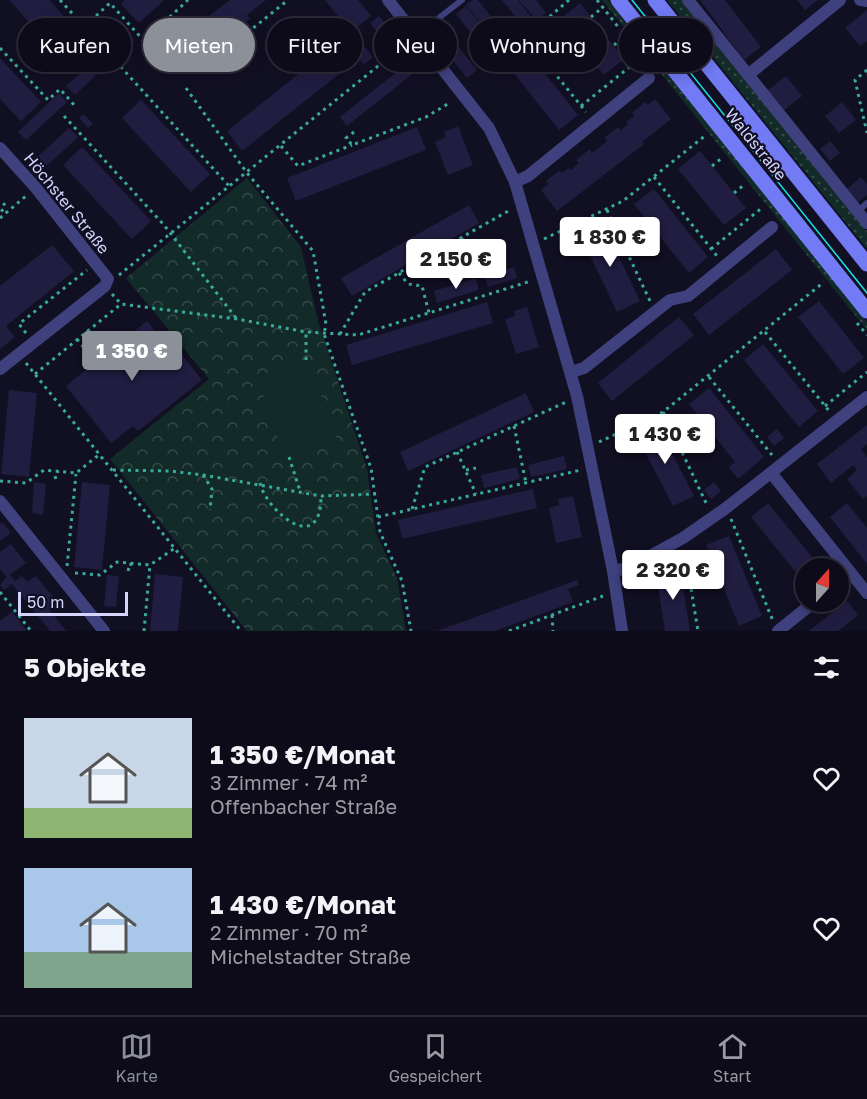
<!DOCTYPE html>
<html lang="de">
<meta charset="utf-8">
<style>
body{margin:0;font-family:"Golos Text",sans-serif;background:#161423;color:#f1f3f6;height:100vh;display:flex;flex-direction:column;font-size:22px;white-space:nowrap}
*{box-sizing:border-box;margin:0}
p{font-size:20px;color:#9a9ba2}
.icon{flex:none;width:33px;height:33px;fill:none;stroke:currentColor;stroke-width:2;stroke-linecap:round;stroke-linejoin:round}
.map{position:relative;height:631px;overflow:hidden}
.sheet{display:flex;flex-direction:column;background:#0d0b1a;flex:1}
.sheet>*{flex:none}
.top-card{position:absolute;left:18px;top:18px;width:831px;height:54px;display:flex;gap:12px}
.needle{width:39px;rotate:21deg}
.controls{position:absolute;left:795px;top:558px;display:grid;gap:12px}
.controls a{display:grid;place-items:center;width:54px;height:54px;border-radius:50%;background:#0d0b1a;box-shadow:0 3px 15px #0003,0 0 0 2px #2d2b39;font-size:30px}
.scale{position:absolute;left:18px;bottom:15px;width:110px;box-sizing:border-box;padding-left:6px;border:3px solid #d5d4fc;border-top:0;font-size:16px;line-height:21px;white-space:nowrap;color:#d5d4fc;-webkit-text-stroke:4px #110f22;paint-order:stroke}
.price{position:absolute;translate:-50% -51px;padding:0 14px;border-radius:6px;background:#fff;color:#222;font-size:20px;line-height:39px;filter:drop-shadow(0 2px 3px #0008)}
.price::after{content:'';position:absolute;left:50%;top:36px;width:18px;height:14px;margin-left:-9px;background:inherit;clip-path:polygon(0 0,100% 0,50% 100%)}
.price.current{background:#8c9099;color:#fff}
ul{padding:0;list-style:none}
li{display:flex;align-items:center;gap:18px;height:150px;padding:0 24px}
li span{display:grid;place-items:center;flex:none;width:168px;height:120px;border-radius:0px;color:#555}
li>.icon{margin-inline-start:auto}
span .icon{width:72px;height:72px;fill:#fffc;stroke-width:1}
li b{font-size:26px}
h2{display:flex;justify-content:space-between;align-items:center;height:72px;padding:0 24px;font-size:26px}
.pill{padding:0 21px;border-radius:27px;background:#0d0b1a;box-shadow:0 3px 15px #0003,0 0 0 2px #2d2b39;font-size:21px;line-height:54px}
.pill.current{background:#8c9099;color:#fff}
.tabs{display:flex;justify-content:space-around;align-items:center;height:84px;border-top:2px solid #2d2b39;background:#0d0b1a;font-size:16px;color:#9a9ba2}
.tabs a{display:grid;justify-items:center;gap:3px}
.tabs .current{color:#8c9099}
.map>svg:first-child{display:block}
.grass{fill:url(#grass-dots)}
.forest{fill:url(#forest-crowns)}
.garden{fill:#132b28}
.building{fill:#211d41}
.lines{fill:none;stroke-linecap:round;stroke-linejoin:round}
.path{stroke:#38ab9b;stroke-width:3;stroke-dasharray:3 4.5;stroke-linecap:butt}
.lane{stroke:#3e417d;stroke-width:6}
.street{stroke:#3e417d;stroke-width:12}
.secondary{stroke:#727af4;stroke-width:15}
.tram{stroke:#12e6e9;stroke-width:1.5}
.labels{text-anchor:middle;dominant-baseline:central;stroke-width:4.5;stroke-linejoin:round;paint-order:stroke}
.street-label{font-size:16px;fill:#d5d4fc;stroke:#110f22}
</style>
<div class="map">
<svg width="867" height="631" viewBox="0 0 867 631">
<defs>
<pattern id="grass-dots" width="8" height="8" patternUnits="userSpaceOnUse" patternTransform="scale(1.5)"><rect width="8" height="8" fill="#132b28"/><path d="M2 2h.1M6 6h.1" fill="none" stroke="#344948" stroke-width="1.8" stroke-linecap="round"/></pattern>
<pattern id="forest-crowns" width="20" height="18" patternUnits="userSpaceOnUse" patternTransform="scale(1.5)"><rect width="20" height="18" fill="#132b28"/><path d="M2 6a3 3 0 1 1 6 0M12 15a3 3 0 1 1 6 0" fill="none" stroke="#344948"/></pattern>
</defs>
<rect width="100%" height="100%" fill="#110f22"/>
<g class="grass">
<polygon points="602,0 608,0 867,322 867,330"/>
<polygon points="667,0 682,0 867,231 867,249"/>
</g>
<polygon class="forest" points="247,178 301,247 318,321 367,469 376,533 397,578 406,631 247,631 110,459 209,379 126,278"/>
<polygon class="garden" points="309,359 337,441 285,459 257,376"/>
<g class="building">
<polygon points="9,0 49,0 95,50 73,70"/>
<polygon points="125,0 164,0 139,23 121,4"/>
<polygon points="230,0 266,0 247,15 250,19 197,60 180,38"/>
<polygon points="325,0 358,0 371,16 351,32"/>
<polygon points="473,0 478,0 513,44 503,51 466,5"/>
<polygon points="502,0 518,0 537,24 528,32"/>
<polygon points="519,0 536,0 546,13 537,21"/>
<polygon points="700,0 725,0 761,47 744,60"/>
<polygon points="797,0 818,0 805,10"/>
<polygon points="580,3 624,59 604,75 559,20"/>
<polygon points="466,6 501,50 491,58 456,14"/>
<polygon points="867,10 867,41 860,46 845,28"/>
<polygon points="379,16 387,26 378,33 370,23"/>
<polygon points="125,30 135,40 115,58 107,49"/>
<polygon points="445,30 477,70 467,78 435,38"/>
<polygon points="353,33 373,57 364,65 344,40"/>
<polygon points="523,46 578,115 559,130 504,61"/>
<polygon points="332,47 348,67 242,151 227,131"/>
<polygon points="104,52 112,60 75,95 66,86"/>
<polygon points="0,58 41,102 21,121 0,99"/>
<polygon points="409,62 416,71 347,126 340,117"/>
<polygon points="786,76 802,96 784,110 768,90"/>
<polygon points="59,93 67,102 26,140 18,132"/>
<polygon points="655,99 671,119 642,142 644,144 557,211 541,190 549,184 546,181 560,170 562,173 569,168 571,170 579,163 576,160 590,149 592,153 607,141 605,137 618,127 621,130 628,124 626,122 634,116 632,113 645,102 648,105"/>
<polygon points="141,100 210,174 191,192 122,118"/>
<polygon points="842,102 856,120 839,133 825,116"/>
<polygon points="84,114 93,124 88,128 79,118"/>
<polygon points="458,126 473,165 448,175 435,142 446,137 444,132"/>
<polygon points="417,127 426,150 296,201 287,178"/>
<polygon points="69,128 78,137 41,171 32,162"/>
<polygon points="830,141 840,153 830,161 820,149"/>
<polygon points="82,147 151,221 132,239 63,165"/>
<polygon points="700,151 746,208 724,225 678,169"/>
<polygon points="861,177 867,184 867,195 858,202 847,189"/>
<polygon points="654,189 708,257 689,273 634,204"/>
<polygon points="469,205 479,223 352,296 341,278"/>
<polygon points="603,223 640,301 617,312 580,234"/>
<polygon points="52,245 74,271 6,326 15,337 0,349 0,286"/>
<polygon points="776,249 792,270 709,335 693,314"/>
<polygon points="514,267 517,278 488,287 484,276"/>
<polygon points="476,278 479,290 437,303 434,291"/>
<polygon points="819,301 864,358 843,374 798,317"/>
<polygon points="487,302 493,323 352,365 346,345"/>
<polygon points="527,307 539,347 516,354 505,319 515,316 514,311"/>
<polygon points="679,317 694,335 612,401 598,383"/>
<polygon points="147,321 172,351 176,348 202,380 138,431 133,426 111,443 66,386 92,365 83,355 94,345 103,356"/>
<polygon points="763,344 818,411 799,427 744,360"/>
<polygon points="709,388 764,457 738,479 729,467 735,462 689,404"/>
<polygon points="9,390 37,393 29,477 1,474"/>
<polygon points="526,393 534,412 408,471 400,452"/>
<polygon points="657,424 694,496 673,506 636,434"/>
<polygon points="867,425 867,444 861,449 867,457 867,496 863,499 847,479 857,470 853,465 831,483 817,464"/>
<polygon points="777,429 784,438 774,446 767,437"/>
<polygon points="564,456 567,469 531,477 528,465"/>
<polygon points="517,467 520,479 484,488 481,475"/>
<polygon points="34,482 46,484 43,515 32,513"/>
<polygon points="82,482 110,485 102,570 74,567"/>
<polygon points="714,482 721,491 711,499 704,490"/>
<polygon points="533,489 537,508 402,539 398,520"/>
<polygon points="573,496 582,537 556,543 549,508 559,505 558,499"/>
<polygon points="768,503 821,568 806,568 806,585 751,517"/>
<polygon points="847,503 867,528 867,564 830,517"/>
<polygon points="2,522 11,533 0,541 0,524"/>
<polygon points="729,536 762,616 739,626 706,545"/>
<polygon points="11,544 26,563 10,575 15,581 22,576 27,582 36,576 58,603 50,610 66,631 50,631 12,584 4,590 0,585 7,577 0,569 0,552"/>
<polygon points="680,568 690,631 665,631 656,572"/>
<polygon points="155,574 183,577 178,631 150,631"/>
<polygon points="107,575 119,576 116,607 104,606"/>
<polygon points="577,580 579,585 568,589 573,602 495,631 437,631"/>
<polygon points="847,601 858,615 838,631 809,631"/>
<polygon points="12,612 27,631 0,631 0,621"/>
</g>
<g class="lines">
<g class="path">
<polyline points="60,0 230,187"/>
<polyline points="569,0 541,24 536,50 586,112"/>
<polyline points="597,0 619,28"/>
<polyline points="591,17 603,7"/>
<polyline points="162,24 201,70 288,0"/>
<polyline points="85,26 110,3 144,41 188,0"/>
<polyline points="625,35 649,65"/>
<polyline points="614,45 626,36"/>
<polyline points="0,48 48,100 60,89 75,106"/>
<polyline points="867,70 855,80 867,133"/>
<polyline points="186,88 247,173 313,251 326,324 324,334 371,468 380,532 402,581 411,631"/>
<polyline points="581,106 642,57"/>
<polyline points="64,116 164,225 236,318"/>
<polyline points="354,132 346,138 352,145 426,117 451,102"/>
<polyline points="281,146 298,166 352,145"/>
<polyline points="712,166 723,157"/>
<polyline points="654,177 717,256"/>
<polyline points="734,193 745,184"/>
<polyline points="5,203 1,209 5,214"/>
<polyline points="607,210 650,301"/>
<polyline points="0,218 26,196"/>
<polyline points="462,238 470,272"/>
<polyline points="544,239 623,201 706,135"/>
<polyline points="711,249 763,207"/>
<polyline points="399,273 408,284 422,286 429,313"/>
<polyline points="119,275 388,58"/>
<polyline points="112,294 121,304 237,319 306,332 358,335 531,281"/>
<polyline points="857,323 867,335"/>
<polyline points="87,330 92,336 86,340 97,354 92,358"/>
<polyline points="765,332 830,412"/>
<polyline points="26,333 19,324 87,270"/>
<polyline points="340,334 365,292 510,210"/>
<polyline points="77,339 95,362"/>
<polyline points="306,360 306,332"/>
<polyline points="26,363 241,631"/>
<polyline points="35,374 121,304"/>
<polyline points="709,377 772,455"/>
<polyline points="825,406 867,372"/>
<polyline points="663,412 707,505"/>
<polyline points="514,426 526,483"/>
<polyline points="599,442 663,412 824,282"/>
<polyline points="457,452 476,494"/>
<polyline points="289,457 300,491"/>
<polyline points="113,470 170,471 203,475 321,496 376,494"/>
<polyline points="466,470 476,468"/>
<polyline points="203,475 212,489 210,510"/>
<polyline points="54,478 57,477 58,471"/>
<polyline points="0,481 26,483 44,470 76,473 100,454"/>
<path d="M260,483C266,510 321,558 321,496"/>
<polyline points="412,509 425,467 566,402"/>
<polyline points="378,517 581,470"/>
<polyline points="731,519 773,621"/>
<polyline points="685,552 698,631"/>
<polyline points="67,566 76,474"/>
<polyline points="127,569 130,570 131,563"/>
<polyline points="75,573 100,575 117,562 150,565 175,548"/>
<polyline points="0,592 31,631"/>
<polyline points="552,615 553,631"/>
<polyline points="144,631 150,565"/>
<polyline points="509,631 603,596"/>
</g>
<g class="lane">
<polyline points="417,35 462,0"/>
<polyline points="858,211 867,203"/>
</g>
<g class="street">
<polyline points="388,0 489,128 515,182 577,396 613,571 622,631"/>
<polyline points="688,0 867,223"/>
<polyline points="860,0 867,1"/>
<polyline points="748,75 840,0"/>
<polyline points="0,148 36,188 108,279 105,286 0,369"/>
<polyline points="515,182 528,176 649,78"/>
<polyline points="571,372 584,368 670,300 688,296 772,227"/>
<polyline points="772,474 867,593"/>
<polyline points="0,501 104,631"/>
<polyline points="613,571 628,568 683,538 726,508 867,397"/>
<polyline points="838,582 850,572"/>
<polyline points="778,631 814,602"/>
</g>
<g class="secondary">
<polyline points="618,0 867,311"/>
<polyline points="655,0 867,264"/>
</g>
<polyline class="tram" points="632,0 867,293"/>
</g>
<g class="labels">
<g class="street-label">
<text transform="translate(756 144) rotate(51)">Waldstraße</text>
<text transform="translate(67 203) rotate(51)">Höchster Straße</text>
</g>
</g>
</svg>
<div class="controls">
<a><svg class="needle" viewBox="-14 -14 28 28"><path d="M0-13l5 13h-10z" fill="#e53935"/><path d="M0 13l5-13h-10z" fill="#9a9ba2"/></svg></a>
</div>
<div class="scale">50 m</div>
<b class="price" style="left:610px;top:268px">1 830 €</b>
<b class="price" style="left:456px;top:290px">2 150 €</b>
<b class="price current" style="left:132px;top:382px">1 350 €</b>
<b class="price" style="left:665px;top:465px">1 430 €</b>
<b class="price" style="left:673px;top:601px">2 320 €</b>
<div class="top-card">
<a class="pill">Kaufen</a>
<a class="pill current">Mieten</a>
<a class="pill">Filter</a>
<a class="pill">Neu</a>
<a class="pill">Wohnung</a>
<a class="pill">Haus</a>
</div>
</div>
<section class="sheet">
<h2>5 Objekte<svg class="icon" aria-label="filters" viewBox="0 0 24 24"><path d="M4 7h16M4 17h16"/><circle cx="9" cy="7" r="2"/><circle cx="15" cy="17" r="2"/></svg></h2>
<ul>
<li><span style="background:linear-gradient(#c9d6e8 75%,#8fb573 0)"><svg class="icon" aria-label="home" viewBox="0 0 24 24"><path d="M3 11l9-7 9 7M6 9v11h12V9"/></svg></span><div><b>1 350 €/Monat</b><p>3 Zimmer · 74 m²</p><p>Offenbacher Straße</p></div><svg class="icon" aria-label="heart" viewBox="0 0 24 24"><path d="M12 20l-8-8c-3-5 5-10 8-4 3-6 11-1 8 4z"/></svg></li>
<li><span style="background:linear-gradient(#a9c7e8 70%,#7fa58c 0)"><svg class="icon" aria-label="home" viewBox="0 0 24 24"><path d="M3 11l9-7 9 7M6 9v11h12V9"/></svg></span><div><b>1 430 €/Monat</b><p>2 Zimmer · 70 m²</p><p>Michelstadter Straße</p></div><svg class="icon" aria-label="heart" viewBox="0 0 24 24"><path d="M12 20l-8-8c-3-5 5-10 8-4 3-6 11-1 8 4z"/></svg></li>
</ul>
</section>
<nav class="tabs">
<a class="current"><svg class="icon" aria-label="map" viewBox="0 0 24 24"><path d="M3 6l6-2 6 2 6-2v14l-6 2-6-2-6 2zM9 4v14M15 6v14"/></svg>Karte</a>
<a><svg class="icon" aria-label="saved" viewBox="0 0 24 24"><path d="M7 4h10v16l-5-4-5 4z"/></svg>Gespeichert</a>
<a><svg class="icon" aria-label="home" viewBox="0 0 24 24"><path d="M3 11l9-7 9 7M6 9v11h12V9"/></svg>Start</a>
</nav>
